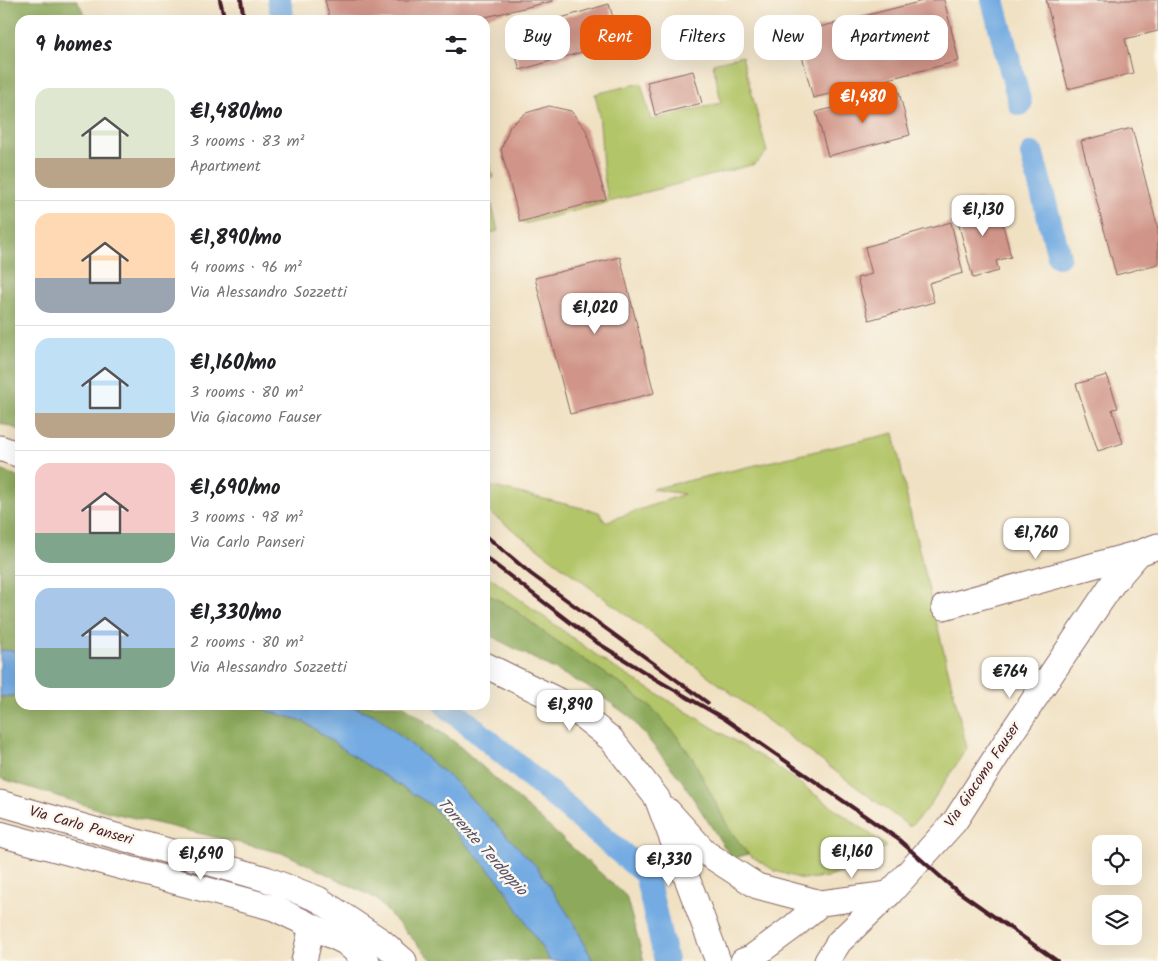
<!DOCTYPE html>
<meta charset="utf-8">
<style>
body{margin:0;font-family:Kalam,sans-serif;background:#f6f6f6;color:#202124;height:100vh;display:flex;flex-direction:column;font-size:19px;white-space:nowrap}
*{box-sizing:border-box;margin:0}
p{font-size:16px;color:#757577}
.icon{flex:none;width:28px;height:28px;fill:none;stroke:currentColor;stroke-width:2;stroke-linecap:round;stroke-linejoin:round}
.map{position:relative;flex:1;overflow:hidden}
.panel{position:absolute;left:15px;top:15px;width:475px;height:695px;display:flex;flex-direction:column;background:#fff;border-radius:15px;box-shadow:0 5px 20px #0002}
.panel>*{flex:none}
.guide{position:absolute;left:505px;top:15px;width:475px;height:45px;display:flex;gap:10px}
.controls{position:absolute;left:1092px;top:835px;display:grid;gap:10px}
.controls a{display:grid;place-items:center;width:50px;height:50px;border-radius:10px;background:#fff;box-shadow:0 5px 20px #0002;font-size:25px}
.price{position:absolute;translate:-50% -42px;padding:0 11px;border-radius:10px;background:#fff;color:#222;font-size:16px;line-height:32px;filter:drop-shadow(0 1px 2px #0008)}
.price::after{content:'';position:absolute;left:50%;top:30px;width:15px;height:11px;margin-left:-8px;background:inherit;clip-path:polygon(0 0,100% 0,50% 100%)}
.price.active{background:#ea580c;color:#fff}
ul{padding:0;list-style:none}
li{display:flex;align-items:center;gap:15px;height:125px;padding:0 20px}
li+li{border-top:1px solid #e0e0e0}
li span{display:grid;place-items:center;flex:none;width:140px;height:100px;border-radius:15px;color:#555}
li>.icon{margin-inline-start:auto}
span .icon{width:60px;height:60px;fill:#fffc;stroke-width:1}
li b{font-size:21px}
h2{display:flex;justify-content:space-between;align-items:center;height:60px;padding:0 20px;font-size:21px}
.pill{padding:0 18px;border-radius:15px;background:#fff;box-shadow:0 5px 20px #0002;font-size:18px;line-height:45px}
.pill.active{background:#ea580c;color:#fff}
.map>svg:first-child{display:block}
.green{fill:#b2c568;stroke:#7e724a}
.forest{fill:#8daa5c;stroke:#6c6444}
.water{fill:#73abe2;stroke:#5e6586}
.lines{fill:none;stroke-linecap:round;stroke-linejoin:round}
.canal{stroke:#73abe2;stroke-width:24}
.building{fill:#d09488}
.minor-casing{stroke:#846360;stroke-width:27}
.minor{stroke:#fff;stroke-width:25}
.rail{stroke:#4a1f2b;stroke-width:4}
.labels{text-anchor:middle;dominant-baseline:central;stroke-width:5;stroke-linejoin:round;paint-order:stroke}
.street-label{font-size:15px;fill:#4a1f2b;stroke:#fbf7ec}
.water-label{font-size:16px;font-style:italic;fill:#58506b;stroke:#fbf7ec}
</style>
<div class="map">
<svg width="1158" height="961" viewBox="0 0 1158 961">
<rect width="100%" height="100%" fill="#fbf7ec"/>
<filter id="ink" filterUnits="userSpaceOnUse"><feTurbulence type="fractalNoise" baseFrequency=".02" numOctaves="2"/><feDisplacementMap in="SourceGraphic" scale="10" xChannelSelector="R" yChannelSelector="G"/><feConvolveMatrix kernelMatrix="1 2 1 2 8 2 1 2 1" color-interpolation-filters="sRGB"/></filter>
<filter id="wash" filterUnits="userSpaceOnUse"><feTurbulence type="fractalNoise" baseFrequency=".0096" numOctaves="4" result="noise"/><feDisplacementMap in="SourceGraphic" scale="20" xChannelSelector="R" yChannelSelector="G"/><feGaussianBlur stdDeviation="1.12" result="paint"/><feColorMatrix in="noise" values="0 0 0 0 0 0 0 0 0 0 0 0 0 0 0 0 0 1.4 0 .05"/><feComposite in="paint" operator="in"/></filter>
<g filter="url(#wash)">
<rect width="100%" height="100%" fill="#f0e1c3"/>
<g class="green">
<path d="M742,56L767,152L755,164L524,224L522,220L608,197C599,163 604,128 595,94L641,83L651,120L721,103L713,63Z"/>
<polygon points="485,143 493,178 486,180 498,231 485,234"/>
<polygon points="894,433 910,512 967,748 928,808 910,827 485,509 485,485 599,512 605,522 684,494 652,489"/>
<polygon points="485,574 610,665 771,763 887,846 858,867 828,877 802,879 775,871 748,854 729,829 693,759 675,734 651,707 618,682 546,634 511,607 485,593"/>
</g>
<g class="forest">
<polygon points="0,0 77,0 85,15 68,18 68,20 20,20 20,430 0,423"/>
<polygon points="0,470 20,477 20,651 0,650"/>
<polygon points="485,593 511,607 546,634 618,682 651,707 675,734 693,759 729,829 748,854 732,859 682,781 631,718 592,689 485,633"/>
<polygon points="20,695 20,705 248,705 303,721 362,762 431,805 501,883 550,961 433,961 375,898 286,854 101,810 0,778 0,697"/>
<polygon points="349,705 403,705 456,743 626,896 644,961 593,961 574,923 536,866 454,781 377,716"/>
</g>
<g class="water">
<polygon points="0,650 20,651 20,695 0,697"/>
<polygon points="248,705 349,705 377,716 454,781 536,866 574,923 593,961 550,961 501,883 431,805 362,762 303,721"/>
</g>
<g class="lines">
<g class="canal">
<polyline points="279,0 283,20"/>
<polyline points="993,0 1020,104"/>
<polyline points="1032,154 1059,256"/>
<polyline points="446,705 646,874 666,961"/>
</g>
</g>
<g id="blocks">
<g class="building">
<polygon points="325,0 553,0 553,1 473,20 330,20"/>
<polygon points="927,0 944,0 959,61 813,98 796,33"/>
<polygon points="1046,0 1158,0 1158,31 1125,39 1133,73 1068,89"/>
<polygon points="609,4 620,41 520,70 509,33"/>
<polygon points="693,71 702,103 655,115 647,82"/>
<polygon points="899,92 910,135 828,156 816,112"/>
<polygon points="549,106 571,111 586,130 606,199 520,222 501,150 510,126 526,113"/>
<polygon points="1132,128 1158,229 1158,264 1116,275 1081,141"/>
<polygon points="980,199 983,209 998,205 1011,257 996,261 999,271 973,278 954,207"/>
<polygon points="951,222 963,273 929,283 934,302 869,320 857,278 872,274 865,247"/>
<polygon points="620,257 654,393 570,414 535,278"/>
<polygon points="1107,375 1118,408 1112,409 1123,443 1098,451 1076,384"/>
</g>
</g>
</g>
<g filter="url(#ink)">
<use href="#blocks" fill-opacity="0" stroke="#846360" stroke-width="1"/>
<g class="lines">
<g class="minor-casing">
<g id="minor">
<polyline points="0,448 20,455"/>
<polyline points="944,607 1139,553"/>
<polyline points="485,665 571,707 611,739 657,798 718,961"/>
<polyline points="0,803 266,879 318,899 381,941 404,961"/>
<polyline points="668,811 706,853 757,886 821,903 889,894"/>
<polyline points="0,834 274,908 345,942 367,961"/>
<polyline points="304,961 312,926"/>
<polyline points="743,961 751,958 793,927 821,903"/>
<polyline points="827,961 839,942 889,894 955,821 1012,732 1113,583 1139,553 1158,546"/>
</g>
</g>
<use href="#minor" class="minor"/>
<g class="rail">
<polyline points="220,0 225,20"/>
<polyline points="241,0 244,20"/>
<polyline points="485,535 531,574 708,703"/>
<polyline points="485,557 593,640 657,680 725,719 898,839 952,887 1057,961"/>
</g>
</g>
</g>
<g class="labels">
<g class="street-label">
<text transform="translate(983 775) rotate(-56)">Via Giacomo Fauser</text>
<text transform="translate(81 826) rotate(16)">Via Carlo Panseri</text>
</g>
<g class="water-label">
<text transform="translate(482 847) rotate(48)">Torrente Terdoppio</text>
</g>
</g>
</svg>
<div class="controls">
<a><svg class="icon" aria-label="locate" viewBox="0 0 24 24"><circle cx="12" cy="12" r="6"/><path d="M12 2v4M12 18v4M2 12h4M18 12h4"/></svg></a>
<a><svg class="icon" aria-label="layers" viewBox="0 0 24 24"><path d="M12 4l9 5-9 5-9-5zM3 14l9 5 9-5"/></svg></a>
</div>
<b class="price active" style="left:863px;top:124px">€1,480</b>
<b class="price" style="left:983px;top:237px">€1,130</b>
<b class="price" style="left:595px;top:335px">€1,020</b>
<b class="price" style="left:1036px;top:560px">€1,760</b>
<b class="price" style="left:1010px;top:699px">€764</b>
<b class="price" style="left:570px;top:732px">€1,890</b>
<b class="price" style="left:852px;top:879px">€1,160</b>
<b class="price" style="left:201px;top:881px">€1,690</b>
<b class="price" style="left:669px;top:887px">€1,330</b>
<div class="guide">
<a class="pill">Buy</a>
<a class="pill active">Rent</a>
<a class="pill">Filters</a>
<a class="pill">New</a>
<a class="pill">Apartment</a>
</div>
<section class="panel">
<h2>9 homes<svg class="icon" aria-label="filters" viewBox="0 0 24 24"><path d="M4 7h16M4 17h16"/><circle cx="9" cy="7" r="2"/><circle cx="15" cy="17" r="2"/></svg></h2>
<ul>
<li><span style="background:linear-gradient(#dfe7d0 70%,#b9a48a 0)"><svg class="icon" aria-label="home" viewBox="0 0 24 24"><path d="M3 11l9-7 9 7M6 9v11h12V9"/></svg></span><div><b>€1,480/mo</b><p>3 rooms · 83 m²</p><p>Apartment</p></div></li>
<li><span style="background:linear-gradient(#ffd9b3 65%,#9aa5b1 0)"><svg class="icon" aria-label="home" viewBox="0 0 24 24"><path d="M3 11l9-7 9 7M6 9v11h12V9"/></svg></span><div><b>€1,890/mo</b><p>4 rooms · 96 m²</p><p>Via Alessandro Sozzetti</p></div></li>
<li><span style="background:linear-gradient(#bfe0f5 75%,#b9a48a 0)"><svg class="icon" aria-label="home" viewBox="0 0 24 24"><path d="M3 11l9-7 9 7M6 9v11h12V9"/></svg></span><div><b>€1,160/mo</b><p>3 rooms · 80 m²</p><p>Via Giacomo Fauser</p></div></li>
<li><span style="background:linear-gradient(#f6c9c9 70%,#7fa58c 0)"><svg class="icon" aria-label="home" viewBox="0 0 24 24"><path d="M3 11l9-7 9 7M6 9v11h12V9"/></svg></span><div><b>€1,690/mo</b><p>3 rooms · 98 m²</p><p>Via Carlo Panseri</p></div></li>
<li><span style="background:linear-gradient(#a9c7e8 60%,#7fa58c 0)"><svg class="icon" aria-label="home" viewBox="0 0 24 24"><path d="M3 11l9-7 9 7M6 9v11h12V9"/></svg></span><div><b>€1,330/mo</b><p>2 rooms · 80 m²</p><p>Via Alessandro Sozzetti</p></div></li>
</ul>
</section>
</div>
